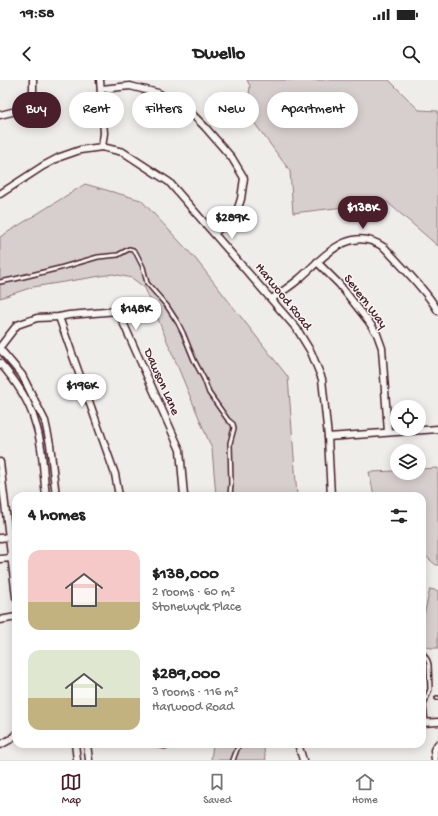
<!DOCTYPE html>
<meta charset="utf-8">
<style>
body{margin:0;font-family:"Gochi Hand",sans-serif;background:#f2f2f2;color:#222;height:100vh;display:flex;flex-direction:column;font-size:15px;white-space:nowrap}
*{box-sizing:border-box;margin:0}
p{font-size:13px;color:#767676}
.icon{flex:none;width:22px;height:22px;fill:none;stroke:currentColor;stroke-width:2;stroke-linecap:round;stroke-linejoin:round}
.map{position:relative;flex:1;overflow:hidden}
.sheet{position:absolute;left:12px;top:412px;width:414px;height:256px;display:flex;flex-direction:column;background:#fff;border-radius:12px;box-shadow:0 2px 10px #0003}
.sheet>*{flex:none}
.banner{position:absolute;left:12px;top:12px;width:414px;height:36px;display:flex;gap:8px}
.controls{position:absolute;left:390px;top:320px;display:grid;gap:8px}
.controls a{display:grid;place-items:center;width:36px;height:36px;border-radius:50%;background:#fff;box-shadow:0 2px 10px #0003;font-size:20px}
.price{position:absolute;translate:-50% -34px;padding:0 9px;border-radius:14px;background:#fff;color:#222;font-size:13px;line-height:26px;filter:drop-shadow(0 1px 2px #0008)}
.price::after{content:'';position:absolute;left:50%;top:24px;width:12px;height:9px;margin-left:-6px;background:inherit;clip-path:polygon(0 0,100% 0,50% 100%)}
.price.active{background:#4a1f2b;color:#fff}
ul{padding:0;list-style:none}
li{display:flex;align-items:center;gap:12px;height:100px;padding:0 16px}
li span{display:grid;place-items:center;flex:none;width:112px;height:80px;border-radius:12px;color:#555}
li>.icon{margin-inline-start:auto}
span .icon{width:48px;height:48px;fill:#fffc;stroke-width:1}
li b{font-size:17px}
h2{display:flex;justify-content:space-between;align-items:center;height:48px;padding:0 16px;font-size:17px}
.pill{padding:0 14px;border-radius:18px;background:#fff;box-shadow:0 2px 10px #0003;font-size:14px;line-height:36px}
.pill.active{background:#4a1f2b;color:#fff}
.status{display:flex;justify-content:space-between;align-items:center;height:28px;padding:0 20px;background:#fff;direction:ltr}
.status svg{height:11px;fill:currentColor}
header{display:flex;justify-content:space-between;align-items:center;height:52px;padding:0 16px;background:#fff;font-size:18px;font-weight:700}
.tab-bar{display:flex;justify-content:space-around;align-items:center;height:56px;border-top:1px solid #e0e0e0;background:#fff;font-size:11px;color:#767676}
.tab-bar a{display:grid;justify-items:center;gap:2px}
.tab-bar .active{color:#4a1f2b}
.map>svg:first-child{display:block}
.green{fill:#d7cfce;stroke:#90777c}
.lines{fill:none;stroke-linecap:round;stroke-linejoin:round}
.service-casing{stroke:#4a1f2b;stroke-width:6}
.minor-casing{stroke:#4a1f2b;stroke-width:9}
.service{stroke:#f6f6f2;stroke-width:3}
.minor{stroke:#f6f6f2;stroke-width:6}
.labels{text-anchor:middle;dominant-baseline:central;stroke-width:3;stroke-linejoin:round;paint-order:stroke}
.street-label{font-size:13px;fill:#4a1f2b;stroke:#f6f6f2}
</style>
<div class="status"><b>19:58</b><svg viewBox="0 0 49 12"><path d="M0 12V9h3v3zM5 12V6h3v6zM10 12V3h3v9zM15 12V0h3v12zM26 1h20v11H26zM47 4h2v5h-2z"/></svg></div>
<header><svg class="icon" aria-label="back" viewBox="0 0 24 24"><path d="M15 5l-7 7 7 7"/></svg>Dwello<svg class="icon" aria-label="search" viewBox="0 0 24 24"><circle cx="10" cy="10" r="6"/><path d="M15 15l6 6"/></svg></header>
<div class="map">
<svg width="438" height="680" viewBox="0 0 438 680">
<rect width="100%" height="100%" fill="#efedea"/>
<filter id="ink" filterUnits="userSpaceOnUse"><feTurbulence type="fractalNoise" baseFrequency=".025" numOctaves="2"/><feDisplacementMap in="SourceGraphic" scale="8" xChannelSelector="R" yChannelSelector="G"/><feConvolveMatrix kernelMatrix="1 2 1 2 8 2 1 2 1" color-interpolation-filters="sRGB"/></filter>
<g filter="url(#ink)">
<g class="green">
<polygon points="247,0 389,0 419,30 438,31 438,166 387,122 293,133 290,91 247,33 250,6"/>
<polygon points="85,104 141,120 194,177 288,297 297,416 216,416 212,369 145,208 132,198 113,194 33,207 0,218 0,157"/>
<polygon points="438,388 438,485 436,485 422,473 422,416 374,416 369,392 397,391 397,393 419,393 419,389"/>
<polygon points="430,509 438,511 438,568 432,568 422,566 422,544"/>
<polygon points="213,664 263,664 266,680 211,680"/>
</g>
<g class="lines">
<g class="service-casing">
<g id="service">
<polyline points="0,202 15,199 60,188 98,177 118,175 129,169 133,170 136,173 143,187 147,203 167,226 178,243 183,253 194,280 204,299 209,313 228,340 233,344 234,348 230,363 231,403 230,416"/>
<polyline points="422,571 428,581 429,585 430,609 425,622 424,626 426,642"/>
<polyline points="437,618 438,618"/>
<polyline points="233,680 239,664"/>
</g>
</g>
<g class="minor-casing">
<g id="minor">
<polyline points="100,0 104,53 102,67"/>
<polyline points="101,9 130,6 158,13 187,29 205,47 232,78 244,98 241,119 235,137 214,153"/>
<polyline points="0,35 20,30 33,14 33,0"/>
<polyline points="0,114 43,86 60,77 80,70 102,67 123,72 169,102 297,249 311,272 322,299 328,357 331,416"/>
<polyline points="317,182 339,204 369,242 377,254 382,268 388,352"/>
<path d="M272,219C281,212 291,206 299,199C324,177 350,143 385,168C402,187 426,210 438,231"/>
<polyline points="59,237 115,394 119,416"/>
<polyline points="0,267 17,245 37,238 59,237 69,235 118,231 180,370 184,416"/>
<polyline points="0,269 22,295 45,341 50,364 56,416"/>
<path d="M0,283C15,300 29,320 35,342C43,365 43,392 46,416"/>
<polyline points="328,357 438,349"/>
<polyline points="0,382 16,517"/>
<polyline points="0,458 9,457"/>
<polyline points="0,479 12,478"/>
<polyline points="0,540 16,537"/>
<polyline points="422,643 438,642"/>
<polyline points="75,664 77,680"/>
<polyline points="87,664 89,680"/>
<polyline points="159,664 165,665 176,664"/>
<polyline points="298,664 303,680"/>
<polyline points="0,665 11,659 16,654"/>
<polyline points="435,680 434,670 438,664"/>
</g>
</g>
<use href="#service" class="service"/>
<use href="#minor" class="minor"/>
</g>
</g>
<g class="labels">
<g class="street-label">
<text transform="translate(283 217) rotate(51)">Harwood Road</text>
<text transform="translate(365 222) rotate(53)">Severn Way</text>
<text transform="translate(161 302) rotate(66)">Dawson Lane</text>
</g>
</g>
</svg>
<div class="controls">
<a><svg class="icon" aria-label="locate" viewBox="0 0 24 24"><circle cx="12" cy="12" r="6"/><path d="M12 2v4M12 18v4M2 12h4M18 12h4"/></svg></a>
<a><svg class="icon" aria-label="layers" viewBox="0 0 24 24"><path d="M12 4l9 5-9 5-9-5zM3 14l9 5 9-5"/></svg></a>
</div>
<b class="price active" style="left:363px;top:150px">$138K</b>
<b class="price" style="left:232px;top:160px">$289K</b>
<b class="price" style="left:136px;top:251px">$148K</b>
<b class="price" style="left:82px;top:328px">$196K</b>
<div class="banner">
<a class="pill active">Buy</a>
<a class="pill">Rent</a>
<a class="pill">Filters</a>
<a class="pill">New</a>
<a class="pill">Apartment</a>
</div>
<section class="sheet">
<h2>4 homes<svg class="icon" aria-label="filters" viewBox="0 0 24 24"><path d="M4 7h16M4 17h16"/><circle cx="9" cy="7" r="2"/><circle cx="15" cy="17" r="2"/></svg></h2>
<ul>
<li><span style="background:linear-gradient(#f6c9c9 65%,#c2b280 0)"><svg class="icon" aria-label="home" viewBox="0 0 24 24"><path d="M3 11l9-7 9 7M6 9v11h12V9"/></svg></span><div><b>$138,000</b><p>2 rooms · 60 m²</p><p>Stonewyck Place</p></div></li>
<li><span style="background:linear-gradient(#dfe7d0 60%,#c2b280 0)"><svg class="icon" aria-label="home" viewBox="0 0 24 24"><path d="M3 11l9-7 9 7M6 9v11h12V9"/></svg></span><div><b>$289,000</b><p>3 rooms · 116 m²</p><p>Harwood Road</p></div></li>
</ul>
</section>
</div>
<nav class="tab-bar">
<a class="active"><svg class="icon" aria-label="map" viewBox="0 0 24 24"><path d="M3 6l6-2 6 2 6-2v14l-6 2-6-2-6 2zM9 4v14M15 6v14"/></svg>Map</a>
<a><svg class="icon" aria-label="saved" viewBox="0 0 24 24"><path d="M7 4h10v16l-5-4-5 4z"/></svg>Saved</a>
<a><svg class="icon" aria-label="home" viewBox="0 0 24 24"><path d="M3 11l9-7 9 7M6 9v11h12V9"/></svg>Home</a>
</nav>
